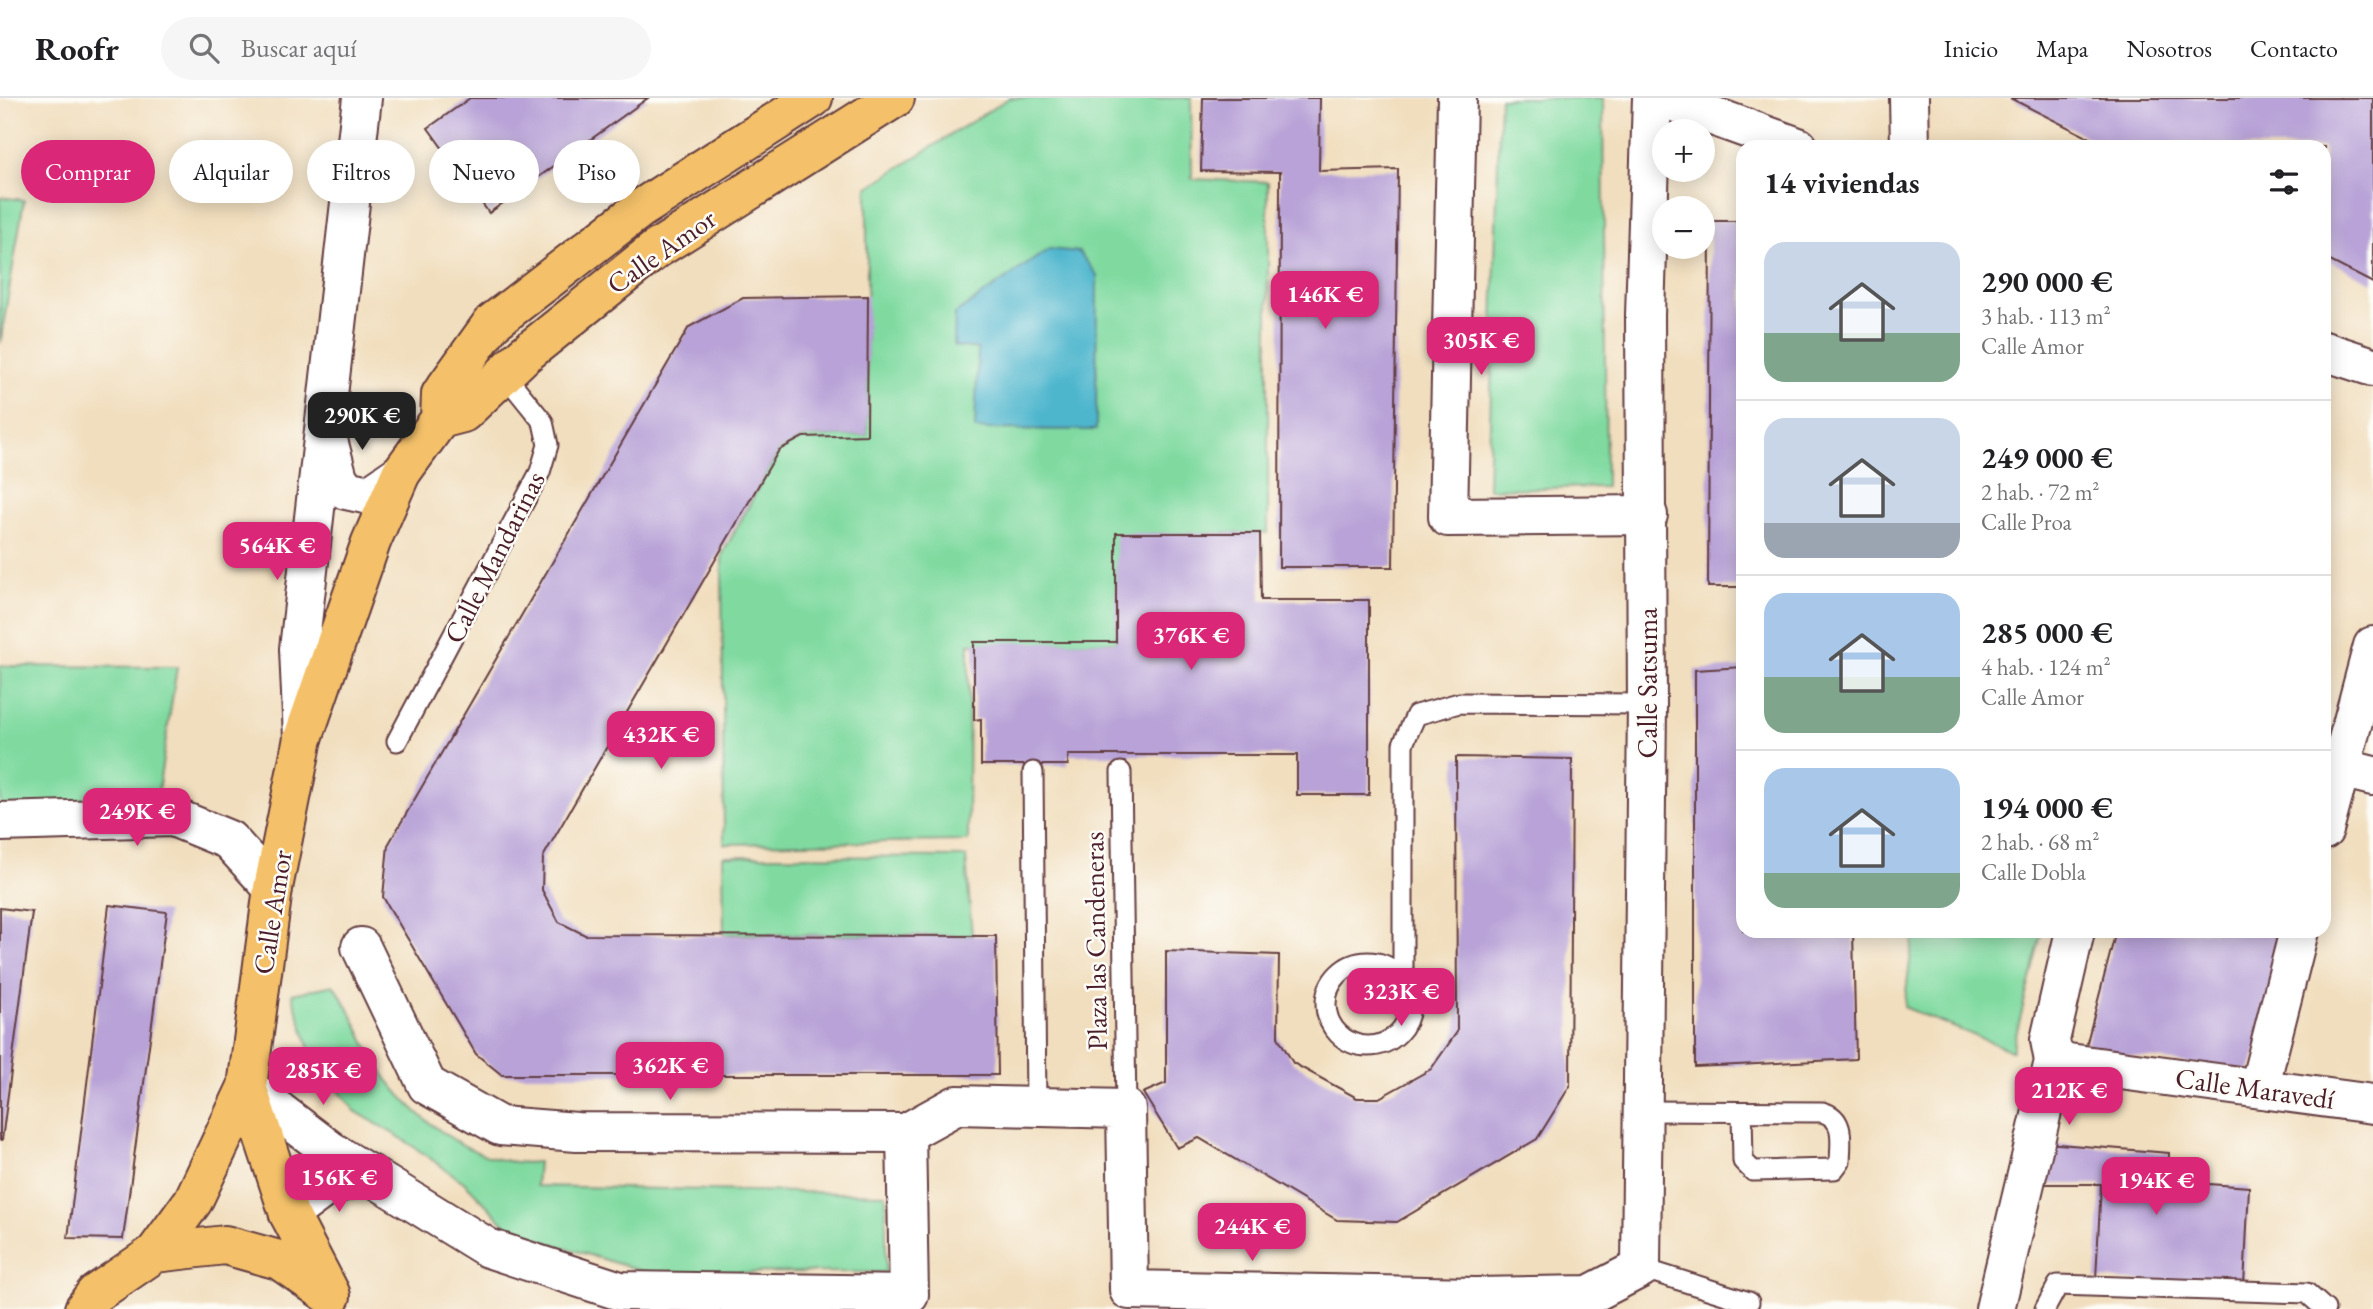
<!DOCTYPE html>
<html lang="es">
<meta charset="utf-8">
<style>
body{margin:0;font-family:"EB Garamond",serif;background:#f6f6f6;color:#202124;height:100vh;display:flex;flex-direction:column;font-size:26px;white-space:nowrap}
*{box-sizing:border-box;margin:0}
p{font-size:23px;color:#757577}
.icon{flex:none;width:38px;height:38px;fill:none;stroke:currentColor;stroke-width:2;stroke-linecap:round;stroke-linejoin:round}
.map{position:relative;flex:1;overflow:hidden}
.sheet{position:absolute;left:1736px;top:42px;width:595px;height:798px;display:flex;flex-direction:column;background:#fff;border-radius:21px;box-shadow:0 4px 18px #0003}
.sheet>*{flex:none}
.top-card{position:absolute;left:21px;top:42px;width:665px;height:63px;display:flex;gap:14px}
.controls{position:absolute;left:1652px;top:21px;display:grid;gap:14px}
.controls a{display:grid;place-items:center;width:63px;height:63px;border-radius:50%;background:#fff;box-shadow:0 4px 18px #0003;font-size:35px}
.price{position:absolute;translate:-50% -60px;padding:0 16px;border-radius:14px;background:#db2777;color:#fff;font-size:23px;line-height:46px;filter:drop-shadow(0 2px 4px #0008)}
.price::after{content:'';position:absolute;left:50%;top:42px;width:21px;height:16px;margin-left:-10px;background:inherit;clip-path:polygon(0 0,100% 0,50% 100%)}
.price.active{background:#222;color:#fff}
ul{padding:0;list-style:none}
li{display:flex;align-items:center;gap:21px;height:175px;padding:0 28px}
li+li{border-top:2px solid #e0e0e0}
li span{display:grid;place-items:center;flex:none;width:196px;height:140px;border-radius:21px;color:#555}
li>.icon{margin-inline-start:auto}
span .icon{width:84px;height:84px;fill:#fffc;stroke-width:1}
li b{font-size:30px}
h2{display:flex;justify-content:space-between;align-items:center;height:84px;padding:0 28px;font-size:30px}
.pill{padding:0 24px;border-radius:32px;background:#fff;box-shadow:0 4px 18px #0003;font-size:24px;line-height:63px}
.pill.active{background:#db2777;color:#fff}
header{display:flex;align-items:center;gap:42px;box-sizing:border-box;height:98px;padding:0 35px;background:#fff;border-bottom:2px solid #e0e0e0}
header strong{font-size:33px}
nav{display:flex;gap:38px;margin-inline-start:auto;font-size:24px}
.search{width:490px;height:63px;background:#f6f6f6;display:flex;align-items:center;gap:18px;box-sizing:border-box;padding:0 24px;border-radius:38px;color:#757577;font-size:26px}
.map>svg:first-child{display:block}
.green{fill:#80daa0;stroke:#657c66;stroke-width:2}
.water{fill:#4eb6cd;stroke:#4c6a7c;stroke-width:2}
.building{fill:#b8a2d7}
.lines{fill:none;stroke-linecap:round;stroke-linejoin:round}
.lane-casing{stroke:#633c41;stroke-width:23}
.street-casing{stroke:#633c41;stroke-width:42}
.primary-casing{stroke:#633c41;stroke-width:42}
.lane{stroke:#fff;stroke-width:19}
.street{stroke:#fff;stroke-width:38}
.primary{stroke:#f4c16a;stroke-width:38}
.labels{text-anchor:middle;dominant-baseline:central;stroke-width:5;stroke-linejoin:round;paint-order:stroke}
.street-label{font-size:28px;fill:#4a1f2b;stroke:#fdfcf7}
</style>
<header>
<strong>Roofr</strong>
<div class="search"><svg class="icon" aria-label="search" viewBox="0 0 24 24"><circle cx="10" cy="10" r="6"/><path d="M15 15l6 6"/></svg>Buscar aquí</div>
<nav><a>Inicio</a><a>Mapa</a><a>Nosotros</a><a>Contacto</a></nav>
</header>
<div class="map">
<svg width="2373" height="1211" viewBox="0 0 2373 1211">
<rect width="100%" height="100%" fill="#fdfcf7"/>
<filter id="ink" filterUnits="userSpaceOnUse"><feTurbulence type="fractalNoise" baseFrequency=".0143" numOctaves="2"/><feDisplacementMap in="SourceGraphic" scale="14" xChannelSelector="R" yChannelSelector="G"/><feConvolveMatrix kernelMatrix="1 2 1 2 8 2 1 2 1" color-interpolation-filters="sRGB"/></filter>
<filter id="wash" filterUnits="userSpaceOnUse"><feTurbulence type="fractalNoise" baseFrequency=".00686" numOctaves="4" result="noise"/><feDisplacementMap in="SourceGraphic" scale="28" xChannelSelector="R" yChannelSelector="G"/><feGaussianBlur stdDeviation="1.57" result="paint"/><feColorMatrix in="noise" values="0 0 0 0 0 0 0 0 0 0 0 0 0 0 0 0 0 1.4 0 .05"/><feComposite in="paint" operator="in"/></filter>
<g filter="url(#wash)">
<rect width="100%" height="100%" fill="#f1debe"/>
<g class="green">
<polygon points="1009,0 1191,0 1192,81 1268,84 1268,435 1117,436 1116,544 969,546 968,743 724,746 722,457 779,352 803,339 867,337 867,90"/>
<polygon points="1500,0 1603,0 1606,389 1488,391"/>
<polygon points="0,99 24,102 0,246"/>
<polygon points="0,568 177,569 154,720 0,724"/>
<polygon points="723,758 966,759 972,838 724,836"/>
<polygon points="1914,833 2042,833 2012,953 1904,909"/>
<path d="M333,887C353,911 360,940 377,966C409,1017 475,1071 538,1064L536,1088L886,1096V1174L649,1175L513,1134L465,1085L404,1042L355,1013L312,959L292,896Z"/>
</g>
<polygon class="water" points="1049,151 1079,154 1097,177 1096,332 975,331 978,251 954,248 955,216"/>
<g id="blocks">
<g class="building">
<polygon points="470,0 648,0 489,115 428,30"/>
<polygon points="1203,0 1320,0 1319,73 1398,71 1393,469 1279,469 1280,74 1201,73"/>
<polygon points="2010,0 2373,0 2373,185 2324,160 2324,49 2107,49"/>
<polygon points="1710,123 1743,123 1743,489 1708,489"/>
<polygon points="868,198 867,337 803,339 779,352 543,759 542,792 559,824 585,837 996,838 998,977 502,977 476,956 383,799 388,747 689,229 743,200"/>
<polygon points="1116,435 1260,435 1261,502 1369,502 1369,697 1297,697 1297,657 1068,657 1068,667 981,667 981,621 974,622 974,544 1116,544"/>
<polygon points="1743,569 1743,833 1853,833 1856,961 1695,969 1695,572"/>
<polygon points="1456,659 1572,661 1570,988 1537,1041 1397,1124 1337,1122 1199,1040 1177,1050 1143,995 1166,985 1166,853 1279,857 1278,939 1293,965 1357,1000 1379,1000 1431,971 1457,934"/>
<polygon points="109,807 167,814 123,1141 68,1140"/>
<polygon points="0,810 32,814 2,1042 0,1042"/>
<polygon points="2116,833 2291,833 2250,973 2085,952"/>
<polygon points="2046,1045 2169,1055 2168,1083 2249,1089 2244,1188 2096,1181 2101,1086 2038,1086"/>
</g>
</g>
</g>
<g filter="url(#ink)">
<use href="#blocks" fill-opacity="0" stroke="#633c41" stroke-width="2"/>
<g class="lines">
<g class="lane-casing">
<g id="lane">
<polyline points="397,643 540,374 548,347 543,324 505,277"/>
<polyline points="1033,674 1036,1009"/>
<polyline points="1121,674 1126,1011"/>
<circle cx="1368" cy="906" r="42"/>
<polyline points="1403,882 1403,646 1416,617 1459,605 1647,606"/>
<path d="M1644,1013L1822,1014C1845,1020 1841,1042 1840,1063L1834,1071L1753,1073L1743,1063L1742,1015"/>
<polyline points="1641,1170 1749,1204"/>
<polyline points="2045,1211 2058,1187 2307,1195 2325,1211"/>
</g>
</g>
<g class="street-casing">
<g id="street">
<polyline points="1457,0 1448,419 1648,417"/>
<polyline points="1663,0 1798,49"/>
<polyline points="1909,0 1910,49"/>
<polyline points="2324,253 2373,269"/>
<polyline points="328,342 338,380 346,392 369,397 401,375"/>
<polyline points="303,640 299,551 362,0"/>
<polyline points="2324,666 2373,678"/>
<polyline points="0,724 173,719 229,742 273,790"/>
<polyline points="2324,732 2373,548"/>
<polyline points="361,849 427,987 500,1028 577,1034 906,1035 957,1007 1126,1011 1129,1192 1475,1199 1589,1197 1641,1170 1647,606 1645,217 1652,0"/>
<polyline points="2054,963 2373,1006"/>
<polyline points="247,989 331,1053 488,1150 620,1193 909,1197 906,1035"/>
<polyline points="2259,990 2299,833"/>
<polyline points="289,1116 327,1088 370,1076"/>
<polyline points="1995,1211 2054,963 2050,942 2075,833"/>
</g>
</g>
<g class="primary-casing">
<g id="primary">
<polyline points="440,321 463,315 524,257 655,152 895,0"/>
<polyline points="247,989 289,1116 330,1195"/>
<polyline points="155,1155 193,1103 247,989 273,790 303,640 371,444 401,375 440,321 441,296 492,225 640,111 813,0"/>
<polyline points="84,1211 95,1196 155,1155 225,1147 279,1162 331,1198"/>
</g>
</g>
<use href="#lane" class="lane"/>
<use href="#street" class="street"/>
<use href="#primary" class="primary"/>
</g>
</g>
<g class="labels">
<g class="street-label">
<text transform="translate(661 153) rotate(-35)">Calle Amor</text>
<text transform="translate(494 459) rotate(-63)">Calle Mandarinas</text>
<text transform="translate(1647 585) rotate(-90)">Calle Satsuma</text>
<text transform="translate(272 814) rotate(-81)">Calle Amor</text>
<text transform="translate(1095 843) rotate(-91)">Plaza las Candeneras</text>
<text transform="translate(2255 990) rotate(8)">Calle Maravedí</text>
</g>
</g>
</svg>
<div class="controls">
<a>+</a>
<a>−</a>
</div>
<b class="price" style="left:1325px;top:233px">146K €</b>
<b class="price" style="left:1481px;top:279px">305K €</b>
<b class="price active" style="left:362px;top:354px">290K €</b>
<b class="price" style="left:277px;top:484px">564K €</b>
<b class="price" style="left:1191px;top:574px">376K €</b>
<b class="price" style="left:661px;top:673px">432K €</b>
<b class="price" style="left:137px;top:750px">249K €</b>
<b class="price" style="left:1401px;top:930px">323K €</b>
<b class="price" style="left:670px;top:1004px">362K €</b>
<b class="price" style="left:323px;top:1009px">285K €</b>
<b class="price" style="left:2069px;top:1029px">212K €</b>
<b class="price" style="left:339px;top:1116px">156K €</b>
<b class="price" style="left:2156px;top:1119px">194K €</b>
<b class="price" style="left:1252px;top:1165px">244K €</b>
<div class="top-card">
<a class="pill active">Comprar</a>
<a class="pill">Alquilar</a>
<a class="pill">Filtros</a>
<a class="pill">Nuevo</a>
<a class="pill">Piso</a>
</div>
<section class="sheet">
<h2>14 viviendas<svg class="icon" aria-label="filters" viewBox="0 0 24 24"><path d="M4 7h16M4 17h16"/><circle cx="9" cy="7" r="2"/><circle cx="15" cy="17" r="2"/></svg></h2>
<ul>
<li><span style="background:linear-gradient(#c9d6e8 65%,#7fa58c 0)"><svg class="icon" aria-label="home" viewBox="0 0 24 24"><path d="M3 11l9-7 9 7M6 9v11h12V9"/></svg></span><div><b>290 000 €</b><p>3 hab. · 113 m²</p><p>Calle Amor</p></div></li>
<li><span style="background:linear-gradient(#c9d6e8 75%,#9aa5b1 0)"><svg class="icon" aria-label="home" viewBox="0 0 24 24"><path d="M3 11l9-7 9 7M6 9v11h12V9"/></svg></span><div><b>249 000 €</b><p>2 hab. · 72 m²</p><p>Calle Proa</p></div></li>
<li><span style="background:linear-gradient(#a9c7e8 60%,#7fa58c 0)"><svg class="icon" aria-label="home" viewBox="0 0 24 24"><path d="M3 11l9-7 9 7M6 9v11h12V9"/></svg></span><div><b>285 000 €</b><p>4 hab. · 124 m²</p><p>Calle Amor</p></div></li>
<li><span style="background:linear-gradient(#a9c7e8 75%,#7fa58c 0)"><svg class="icon" aria-label="home" viewBox="0 0 24 24"><path d="M3 11l9-7 9 7M6 9v11h12V9"/></svg></span><div><b>194 000 €</b><p>2 hab. · 68 m²</p><p>Calle Dobla</p></div></li>
</ul>
</section>
</div>
